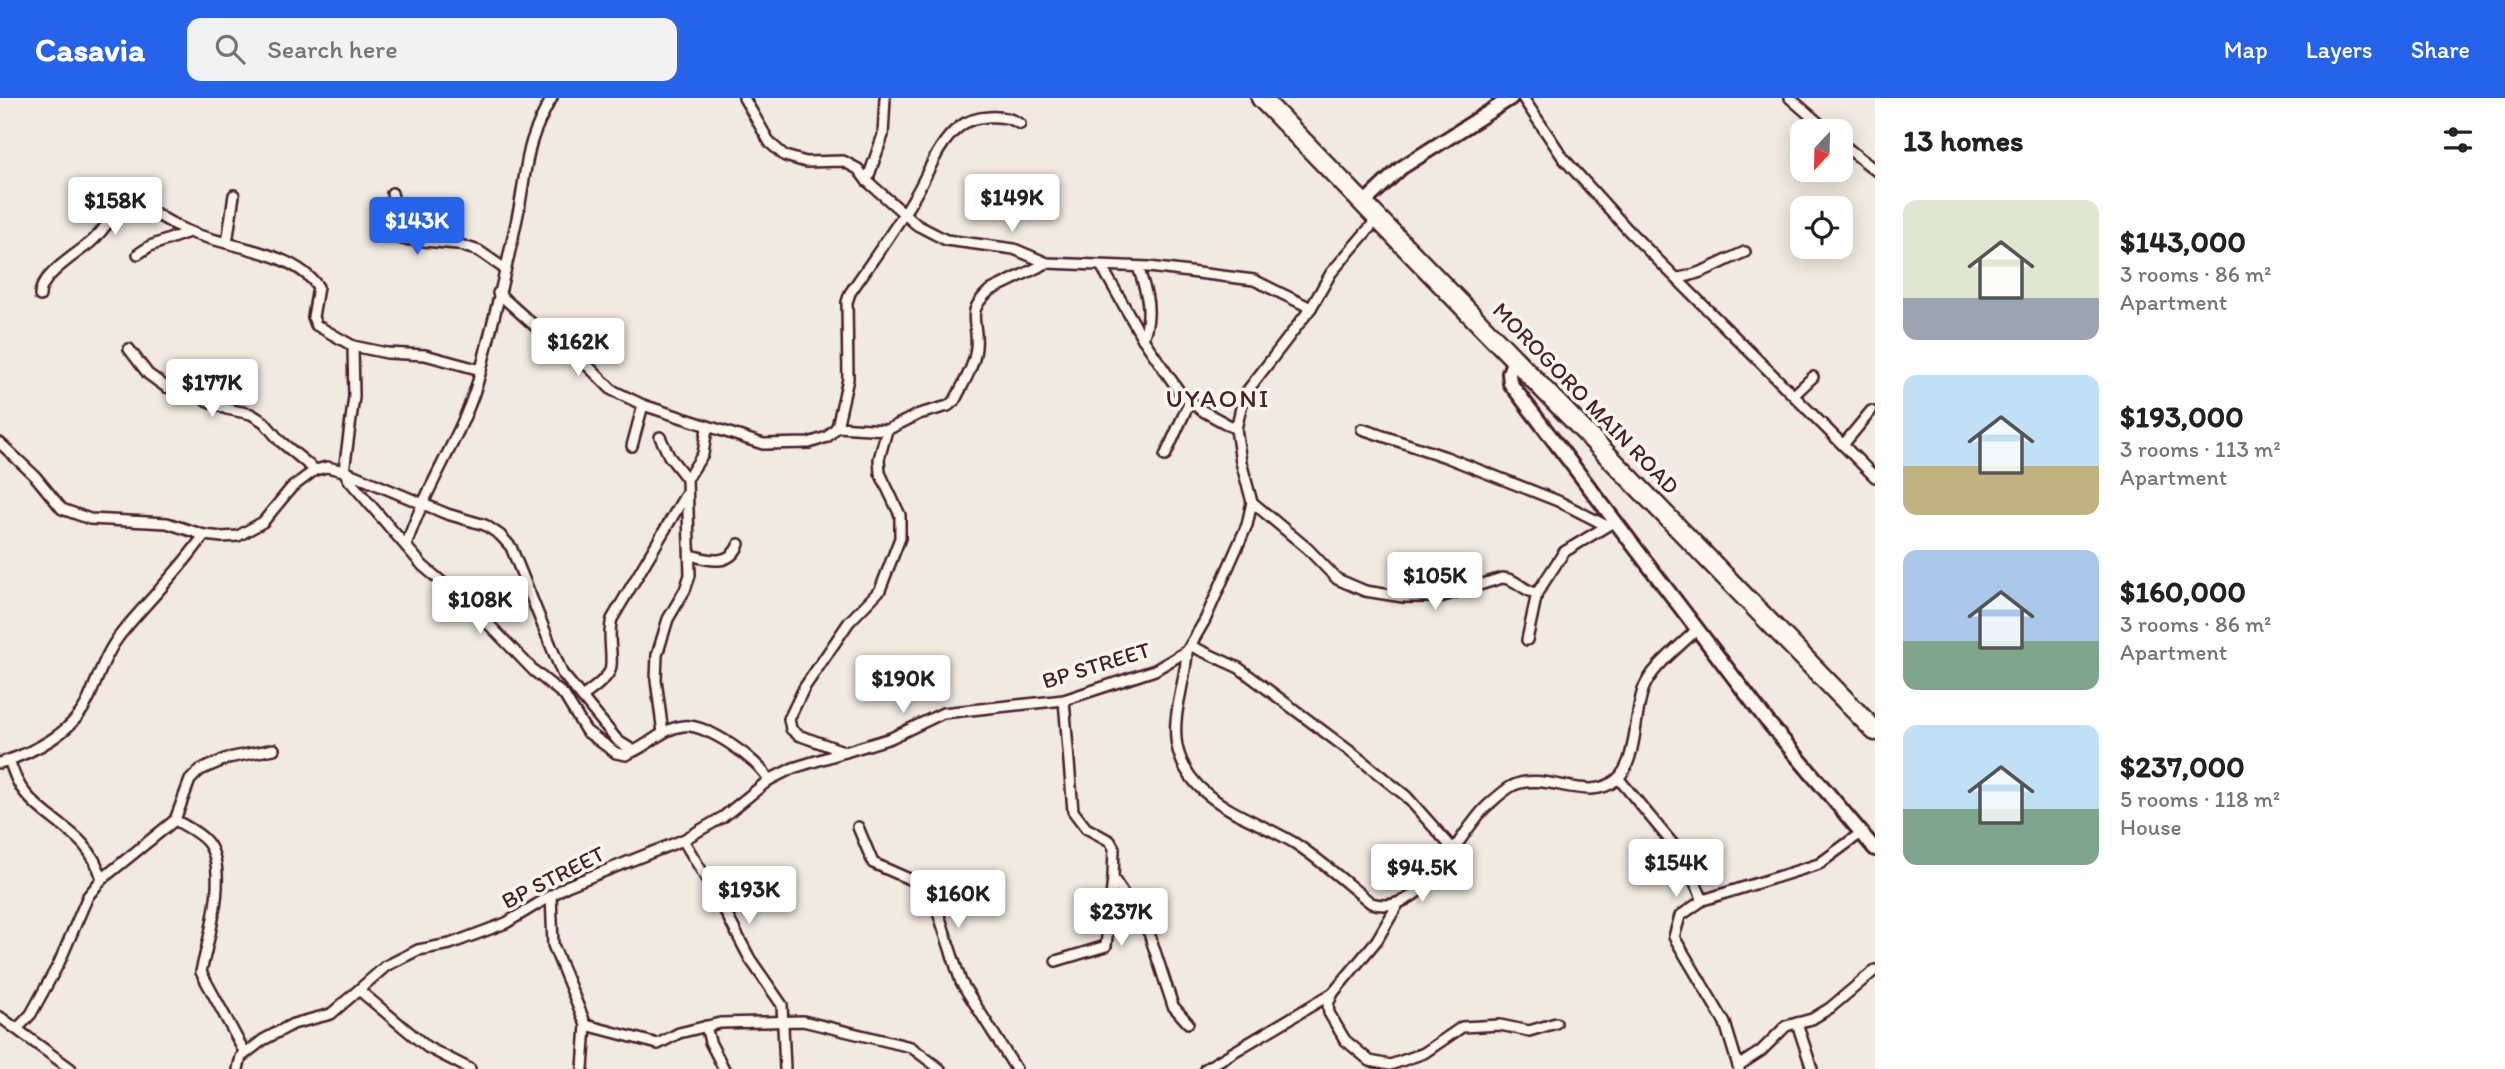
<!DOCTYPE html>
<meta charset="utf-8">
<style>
body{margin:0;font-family:Itim,sans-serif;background:#f2f2f2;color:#222;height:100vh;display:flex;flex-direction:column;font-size:26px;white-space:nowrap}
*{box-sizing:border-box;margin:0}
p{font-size:23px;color:#767676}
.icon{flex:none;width:38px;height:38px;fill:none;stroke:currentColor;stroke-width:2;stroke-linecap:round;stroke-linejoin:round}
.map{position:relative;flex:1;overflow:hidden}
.sheet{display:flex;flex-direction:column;background:#fff;width:630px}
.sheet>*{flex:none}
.needle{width:46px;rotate:202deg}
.buttons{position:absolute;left:1790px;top:21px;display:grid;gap:14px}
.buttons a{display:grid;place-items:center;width:63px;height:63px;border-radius:14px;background:#fff;box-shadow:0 4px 18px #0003;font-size:35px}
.price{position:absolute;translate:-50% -60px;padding:0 16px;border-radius:7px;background:#fff;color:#222;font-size:23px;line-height:46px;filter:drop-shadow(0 2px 4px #0008)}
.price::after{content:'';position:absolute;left:50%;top:42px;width:21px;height:16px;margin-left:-10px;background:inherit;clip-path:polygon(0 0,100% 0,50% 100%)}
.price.active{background:#2563eb;color:#fff}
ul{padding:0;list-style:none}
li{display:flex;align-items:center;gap:21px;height:175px;padding:0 28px}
li span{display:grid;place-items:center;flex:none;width:196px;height:140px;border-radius:14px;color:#555}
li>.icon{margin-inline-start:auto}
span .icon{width:84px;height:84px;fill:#fffc;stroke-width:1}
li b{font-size:30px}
h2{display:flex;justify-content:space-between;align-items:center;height:84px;padding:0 28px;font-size:30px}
header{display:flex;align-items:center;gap:42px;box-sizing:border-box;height:98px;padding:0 35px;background:#2563eb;color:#fff}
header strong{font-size:33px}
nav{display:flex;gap:38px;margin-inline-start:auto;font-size:24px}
.search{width:490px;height:63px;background:#f2f2f2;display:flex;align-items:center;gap:18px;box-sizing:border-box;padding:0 24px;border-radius:14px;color:#767676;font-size:26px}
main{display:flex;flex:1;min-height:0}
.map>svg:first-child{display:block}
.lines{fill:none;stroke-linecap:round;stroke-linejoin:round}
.street-casing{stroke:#4a1f2b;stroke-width:14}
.secondary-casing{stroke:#4a1f2b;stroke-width:18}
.highway-casing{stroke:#4a1f2b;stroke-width:23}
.street{stroke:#fbf7ec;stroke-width:9}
.secondary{stroke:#fbf7ec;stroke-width:12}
.highway{stroke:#fbf7ec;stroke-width:18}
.labels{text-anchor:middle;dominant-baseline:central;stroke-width:7;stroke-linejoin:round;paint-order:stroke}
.street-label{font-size:23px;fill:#4a1f2b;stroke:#fbf7ec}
.quarter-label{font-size:26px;letter-spacing:2px;fill:#4a1f2b;stroke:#fbf7ec}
</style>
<header>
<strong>Casavia</strong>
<div class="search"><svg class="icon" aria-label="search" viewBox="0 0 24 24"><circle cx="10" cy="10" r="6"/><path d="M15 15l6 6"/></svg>Search here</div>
<nav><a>Map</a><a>Layers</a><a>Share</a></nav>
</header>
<main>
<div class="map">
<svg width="1875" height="971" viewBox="0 0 1875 971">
<rect width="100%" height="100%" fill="#f0eae0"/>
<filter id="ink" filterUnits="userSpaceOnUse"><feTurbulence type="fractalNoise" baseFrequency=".0143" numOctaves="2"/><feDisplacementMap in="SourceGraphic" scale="14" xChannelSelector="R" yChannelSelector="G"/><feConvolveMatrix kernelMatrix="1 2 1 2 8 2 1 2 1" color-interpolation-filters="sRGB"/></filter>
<g filter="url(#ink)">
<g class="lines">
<g class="street-casing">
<g id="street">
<polyline points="744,0 770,45 785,58 806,64 843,63 858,71 867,83 917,127 946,142 1014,151 1047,165 1149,169 1254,182 1311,210"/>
<polyline points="1523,0 1564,61 1629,133 1875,379"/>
<polyline points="1790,0 1828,33"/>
<polyline points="1841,45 1875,72"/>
<polyline points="867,83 883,37 885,0"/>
<polyline points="392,95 402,141 457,146 479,153 505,171"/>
<polyline points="227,145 234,97"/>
<polyline points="138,156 150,148 189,134"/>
<polyline points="1102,169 1143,241 1179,293 1201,312 1236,331"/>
<path d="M1138,169C1147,195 1153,214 1143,241"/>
<path d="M1678,180C1701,177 1723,163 1745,154"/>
<polyline points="498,195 547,239 589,269 612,292 643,307 763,346 809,345 827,339 837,329 887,332"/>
<path d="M40,198C39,178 77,156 91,144C104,133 114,115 125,102H132C151,112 170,126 190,134C227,149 294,153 318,189L313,219L316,227L353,248L387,255L425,257L481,272"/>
<polyline points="353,248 354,299 344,373 349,382 423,468 475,512 534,573 564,597 586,633 616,655 626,657 634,653"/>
<polyline points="129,251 148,276 166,289 187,294 227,311 251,316 264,324 280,343 315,372"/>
<polyline points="1794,297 1813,279"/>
<path d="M837,329L848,281L847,204L850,195C871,164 894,133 913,101C928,78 936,47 959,29C974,17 1004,15 1020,26"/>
<polyline points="1362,331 1446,359 1558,403 1605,427"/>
<polyline points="660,339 669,358 687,381"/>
<path d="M0,345L35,378L62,411L90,421L167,425L204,437L222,439L238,438L263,424L291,390L315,372L327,369L344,373L447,416L485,427L500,437L511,449L562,575L618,643L634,653C650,646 664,630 683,628C706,625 759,662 769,682"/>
<polyline points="1843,347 1871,313"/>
<polyline points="632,348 643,307"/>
<polyline points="1165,358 1190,303"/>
<path d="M1252,404L1307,450L1337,481L1365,493L1403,499H1440L1502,480C1516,480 1524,494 1537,495L1564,454L1615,423"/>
<path d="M406,448C425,388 466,333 481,272C494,219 508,165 519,111C528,63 525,45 552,0"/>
<path d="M691,457C710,463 730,468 739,446"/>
<polyline points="1527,542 1537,495"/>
<polyline points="1191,548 1239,570 1351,654 1406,698 1454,752"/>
<path d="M1187,553C1186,584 1171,617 1177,648C1189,706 1253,719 1296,746C1322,763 1346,785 1371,805C1425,821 1455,738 1487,708C1494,702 1503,693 1512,688C1544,672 1587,706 1616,682C1637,666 1634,617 1643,592C1651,569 1680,549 1696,532"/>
<path d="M582,599C591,592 602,585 608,576C616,567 606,539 612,521L686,396"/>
<polyline points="1064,602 1073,713 1086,730 1110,743 1114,750 1113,780 1149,835 1173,908 1188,925"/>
<polyline points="663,635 656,582 657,557 668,521 685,492 690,477 687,381 703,356 707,330"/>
<path d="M846,654L798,637L791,631L789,621L804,590L849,524L880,492L900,440V417L880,375L879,361L887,332L919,316L948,308L955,302C963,286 975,267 976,249C979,223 964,216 989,193L1047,165"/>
<path d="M9,662C14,675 17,686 26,696C52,728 88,733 102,781"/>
<path d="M0,665C35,654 74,634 89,600C99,578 105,556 120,537C147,503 179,474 204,437"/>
<polyline points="1619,681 1682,757 1703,802"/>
<path d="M175,722C185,728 199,734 207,744C230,772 208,842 201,874L245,955"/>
<polyline points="858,729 873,765 925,788 936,808 961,884 1016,971"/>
<polyline points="683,742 718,800 750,861 782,907 785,971"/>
<polyline points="551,797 553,847 586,927 583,971"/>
<polyline points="1056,863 1106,848 1113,780"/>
<polyline points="360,893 427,949 470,971"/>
<polyline points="1333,895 1328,906 1329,915 1345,942 1370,963 1390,967 1424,955 1462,929 1500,927 1529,933 1556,925"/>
<polyline points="0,919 71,971"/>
<polyline points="1797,925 1812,971"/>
<polyline points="586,927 658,946 679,935 720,925 803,923 911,949 940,971"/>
<polyline points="706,928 710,944 724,971"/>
<polyline points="17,931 31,916 59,865 88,798 102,781 175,722 190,682 200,672 228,660 274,651"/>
<polyline points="1738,968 1761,953 1786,928 1812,921 1830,910 1875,872"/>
<polyline points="238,971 241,959 263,942 293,926 331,916 386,868 418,852 450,846 506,825 567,788 683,742 723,719 769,682 793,670 891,640 943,615 1064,602 1155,572 1187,553 1205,522 1247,427 1252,404 1241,364 1236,331 1244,297 1311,210 1331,175 1378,120"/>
<polyline points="1205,971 1333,895 1377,842 1398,806"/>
<polyline points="1739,971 1725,925 1674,839 1680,818 1703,802 1819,766 1861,735"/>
</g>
</g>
<g class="secondary-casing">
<g id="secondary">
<polyline points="1364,105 1401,70 1511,0"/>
<polyline points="1514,261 1509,275 1510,285 1767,623 1875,751"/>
</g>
</g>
<g class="highway-casing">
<polyline id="highway" points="1261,0 1875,633"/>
</g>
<use href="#street" class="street"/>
<use href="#secondary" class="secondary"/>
<use href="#highway" class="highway"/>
</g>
</g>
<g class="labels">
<g class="street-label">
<text transform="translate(1586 300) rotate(46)">MOROGORO MAIN ROAD</text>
<text transform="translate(1096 567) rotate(-17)">BP STREET</text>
<text transform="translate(553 779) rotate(-27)">BP STREET</text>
</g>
<g class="quarter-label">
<text x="1218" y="300">UYAONI</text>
</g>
</g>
</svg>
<div class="buttons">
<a><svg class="needle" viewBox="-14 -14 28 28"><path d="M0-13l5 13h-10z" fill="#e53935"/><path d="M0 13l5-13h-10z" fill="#767676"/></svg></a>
<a><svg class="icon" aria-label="locate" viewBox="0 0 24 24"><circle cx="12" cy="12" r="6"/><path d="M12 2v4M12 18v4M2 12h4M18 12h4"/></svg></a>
</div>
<b class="price" style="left:1012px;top:136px">$149K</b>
<b class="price" style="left:115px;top:139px">$158K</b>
<b class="price active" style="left:417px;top:159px">$143K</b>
<b class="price" style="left:578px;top:280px">$162K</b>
<b class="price" style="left:212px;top:321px">$177K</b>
<b class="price" style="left:1435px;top:514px">$105K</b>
<b class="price" style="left:480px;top:538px">$108K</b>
<b class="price" style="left:903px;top:617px">$190K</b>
<b class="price" style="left:1676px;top:801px">$154K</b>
<b class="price" style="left:1422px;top:806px">$94.5K</b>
<b class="price" style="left:749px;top:828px">$193K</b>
<b class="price" style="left:958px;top:832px">$160K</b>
<b class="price" style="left:1121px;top:850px">$237K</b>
</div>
<section class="sheet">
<h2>13 homes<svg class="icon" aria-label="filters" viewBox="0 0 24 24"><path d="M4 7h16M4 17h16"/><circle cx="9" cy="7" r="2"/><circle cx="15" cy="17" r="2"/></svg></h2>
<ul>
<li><span style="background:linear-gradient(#dfe7d0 70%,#9aa5b1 0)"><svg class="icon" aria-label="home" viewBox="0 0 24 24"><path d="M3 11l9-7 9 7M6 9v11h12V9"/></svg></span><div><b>$143,000</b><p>3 rooms · 86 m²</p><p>Apartment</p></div></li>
<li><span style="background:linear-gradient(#bfe0f5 65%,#c2b280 0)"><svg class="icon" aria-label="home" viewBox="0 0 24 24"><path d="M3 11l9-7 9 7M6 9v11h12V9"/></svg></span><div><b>$193,000</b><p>3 rooms · 113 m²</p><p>Apartment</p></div></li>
<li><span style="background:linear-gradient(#a9c7e8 65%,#7fa58c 0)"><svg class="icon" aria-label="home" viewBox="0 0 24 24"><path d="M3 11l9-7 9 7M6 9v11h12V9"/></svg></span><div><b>$160,000</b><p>3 rooms · 86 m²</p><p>Apartment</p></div></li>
<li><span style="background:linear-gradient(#bfe0f5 60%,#7fa58c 0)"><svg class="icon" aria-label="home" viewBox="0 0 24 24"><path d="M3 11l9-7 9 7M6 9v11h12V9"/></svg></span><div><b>$237,000</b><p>5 rooms · 118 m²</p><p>House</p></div></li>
</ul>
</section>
</main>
